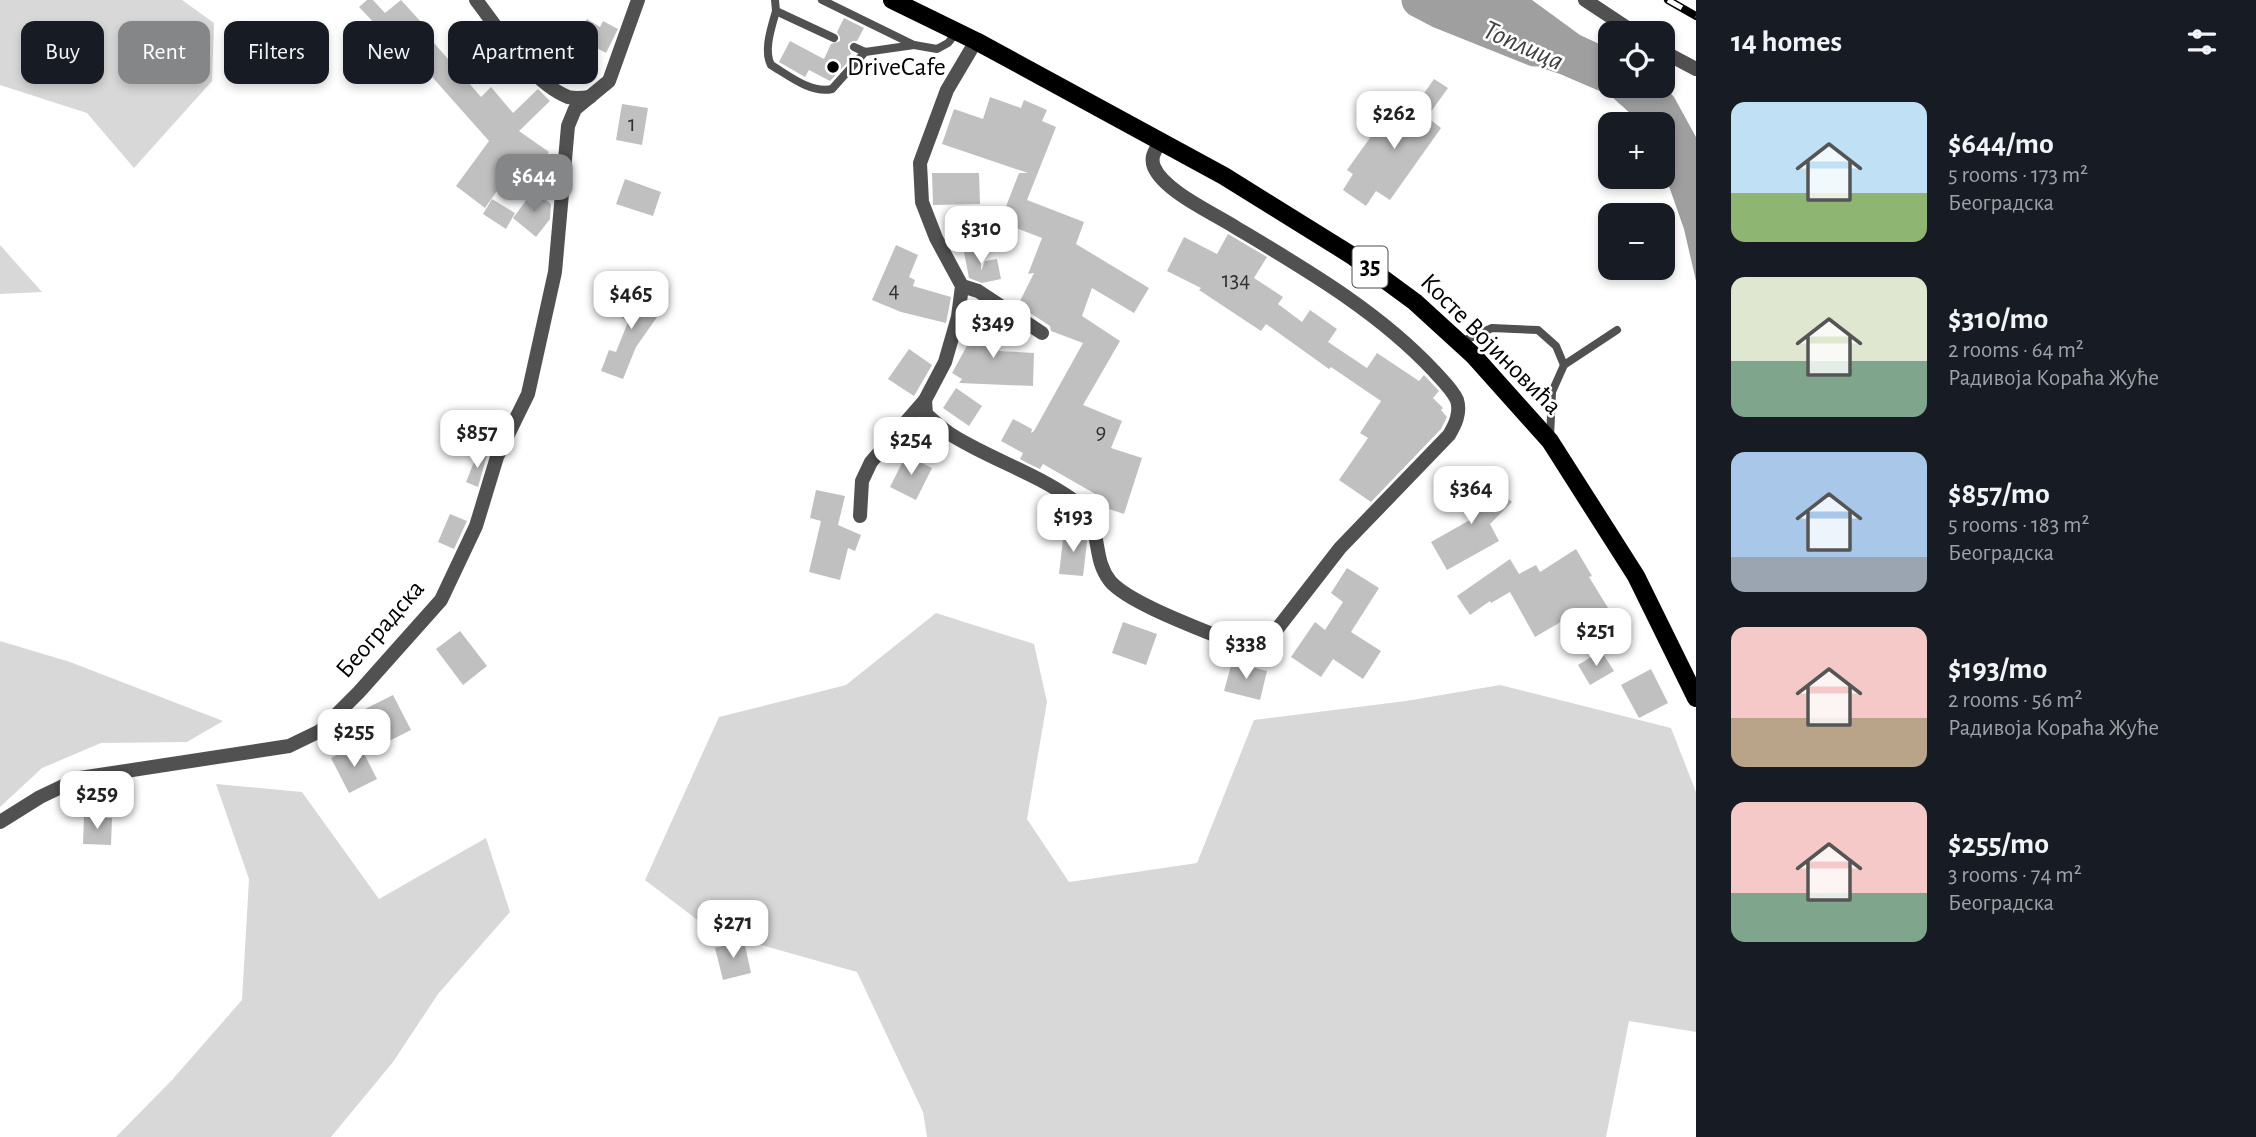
<!DOCTYPE html>
<meta charset="utf-8">
<style>
body{margin:0;font-family:"Alegreya Sans",sans-serif;background:#242831;color:#f1f3f6;height:100vh;display:flex;flex-direction:column;font-size:26px;white-space:nowrap}
*{box-sizing:border-box;margin:0}
p{font-size:23px;color:#9ea1a6}
.icon{flex:none;width:38px;height:38px;fill:none;stroke:currentColor;stroke-width:2;stroke-linecap:round;stroke-linejoin:round}
.map{position:relative;flex:1;overflow:hidden}
.drawer{display:flex;flex-direction:column;background:#171b24;width:560px}
.drawer>*{flex:none}
.guide{position:absolute;left:21px;top:21px;width:665px;height:63px;display:flex;gap:14px}
.controls{position:absolute;left:1598px;top:21px;display:grid;gap:14px}
.controls a{display:grid;place-items:center;width:77px;height:77px;border-radius:14px;background:#171b24;box-shadow:0 4px 10px #0003;font-size:35px}
.price{position:absolute;translate:-50% -60px;padding:0 16px;border-radius:14px;background:#fff;color:#222;font-size:23px;line-height:46px;filter:drop-shadow(0 2px 4px #0008)}
.price::after{content:'';position:absolute;left:50%;top:42px;width:21px;height:16px;margin-left:-10px;background:inherit;clip-path:polygon(0 0,100% 0,50% 100%)}
.price.on{background:#858687;color:#fff}
ul{padding:0;list-style:none}
li{display:flex;align-items:center;gap:21px;height:175px;padding:0 35px}
li span{display:grid;place-items:center;flex:none;width:196px;height:140px;border-radius:14px;color:#555}
li>.icon{margin-inline-start:auto}
span .icon{width:84px;height:84px;fill:#fffc;stroke-width:1}
li b{font-size:30px}
h2{display:flex;justify-content:space-between;align-items:center;height:84px;padding:0 35px;font-size:30px}
.pill{padding:0 24px;border-radius:14px;background:#171b24;box-shadow:0 4px 10px #0003;font-size:24px;line-height:63px}
.pill.on{background:#858687;color:#fff}
main{display:flex;flex:1;min-height:0}
.map>svg:first-child{display:block}
.green{fill:#d8d8d8}
.water{fill:#9f9f9f}
.lines{fill:none;stroke-linecap:round;stroke-linejoin:round}
.river{stroke:#9f9f9f;stroke-width:35}
.building{fill:#c0c0c0}
.service{stroke:#515151;stroke-width:8}
.minor{stroke:#515151;stroke-width:14}
.tertiary{stroke:#515151;stroke-width:14}
.primary{stroke:#000;stroke-width:18}
.rail-casing{stroke:#000;stroke-width:8}
.rail{stroke:#fff;stroke-width:5;stroke-dasharray:16;stroke-linecap:butt}
.poi-dot{fill:#000;stroke:#fff;stroke-width:2.5}
.labels{text-anchor:middle;dominant-baseline:central;stroke-width:5;stroke-linejoin:round;paint-order:stroke}
.number-label{font-size:23px;fill:#303030}
.shield{fill:#fff;stroke:#4c4c4c;stroke-width:2}
.shield-label{font-size:24px;font-weight:bold;fill:#000}
.poi-label{font-size:26px;fill:#000;stroke:#fff;text-anchor:start}
.street-label{font-size:26px;fill:#000;stroke:#fff}
.water-label{font-size:28px;font-style:italic;fill:#404040;stroke:#fff}
</style>
<main>
<div class="map">
<svg width="1696" height="1137" viewBox="0 0 1696 1137">
<rect width="100%" height="100%" fill="#fff"/>
<g class="green">
<polygon points="0,0 182,0 214,23 212,81 134,168 87,113 0,85"/>
<polygon points="0,245 42,292 0,294"/>
<polygon points="936,613 1034,644 1047,702 1027,819 1069,882 1197,863 1254,720 1406,701 1500,685 1671,728 1696,792 1696,1032 1629,1021 1606,1137 927,1137 923,1112 857,972 712,931 645,880 719,717 846,685"/>
<polygon points="0,641 70,662 223,721 187,742 101,743 42,768 0,807"/>
<polygon points="216,784 302,792 379,899 486,838 510,912 438,994 393,1062 331,1137 116,1137 172,1080 242,1000 249,879"/>
</g>
<polygon class="water" points="1439,0 1532,0 1580,35 1610,49 1610,86 1663,85 1674,97 1696,137 1696,281 1684,229 1663,169 1662,124 1639,124 1632,115 1611,96 1560,74 1512,58 1486,25"/>
<g class="lines">
<polyline class="river" points="1419,0 1440,11 1535,49"/>
</g>
<g class="building">
<polygon points="367,0 373,0 385,13 401,0 431,33 428,36 481,97 491,87 513,113 538,89 550,101 519,131 549,152 533,175 516,164 485,208 456,186 489,141 426,70 422,75 396,47 375,67 359,50 381,30 359,7"/>
<polygon points="844,18 864,28 857,41 853,41 848,44 848,48 851,53 846,64 830,81 809,70 805,77 779,62 790,41 824,59 831,44 840,41 840,37 837,32"/>
<polygon points="587,19 600,27 603,21 618,29 606,53 577,37"/>
<polygon points="558,26 584,45 559,80 535,60"/>
<polygon points="1434,79 1448,88 1427,117 1441,128 1390,200 1376,191 1366,206 1343,190 1353,174 1347,170 1382,121 1397,132"/>
<polygon points="990,97 1021,108 1024,100 1047,110 1042,121 1056,127 1027,200 1084,222 1076,244 1149,288 1134,313 1092,288 1082,316 1120,341 1083,405 1122,421 1111,448 1142,458 1124,514 1094,504 1097,495 1043,464 1040,469 1027,463 1020,459 1023,453 1001,441 1013,419 1032,429 1031,433 1034,431 1083,343 1051,331 1050,326 1018,305 1034,273 1028,274 1042,238 1000,222 1019,173 1028,173 942,144 954,109 983,119"/>
<polygon points="622,104 648,108 642,145 616,140"/>
<polygon points="932,173 979,173 980,204 933,205"/>
<polygon points="625,179 661,192 653,216 616,204"/>
<polygon points="534,190 551,204 550,219 536,237 513,218"/>
<polygon points="492,199 515,213 506,229 483,214"/>
<polygon points="1228,234 1267,257 1254,278 1283,297 1278,304 1302,322 1310,310 1337,329 1328,342 1367,368 1377,353 1419,381 1424,375 1439,391 1433,398 1443,408 1441,410 1447,417 1441,429 1371,502 1339,480 1368,438 1360,433 1381,401 1331,367 1329,369 1266,324 1261,331 1199,290 1201,288 1167,271 1184,237 1217,254"/>
<polygon points="981,244 981,271 985,261 997,259 1001,279 982,283 969,278 963,247"/>
<polygon points="896,245 918,255 909,277 915,280 913,286 951,297 946,323 901,312 872,300"/>
<polygon points="630,287 662,310 636,347 623,379 601,371 609,350 616,352 628,322 613,311"/>
<polygon points="983,322 1004,328 999,351 1034,353 1033,386 959,383 962,379 952,373 968,344 963,343 968,324 981,327"/>
<polygon points="909,349 932,365 914,396 888,379"/>
<polygon points="956,388 982,406 969,426 943,408"/>
<polygon points="478,452 487,455 478,487 466,482"/>
<polygon points="906,455 932,468 916,500 890,487"/>
<polygon points="1468,475 1487,495 1491,492 1501,503 1509,499 1512,502 1490,524 1499,541 1447,570 1431,542 1477,516 1452,490"/>
<polygon points="816,490 845,496 838,525 861,535 855,551 848,548 840,580 809,572 821,521 810,518"/>
<polygon points="450,514 467,521 454,549 438,542"/>
<polygon points="1064,531 1085,533 1087,542 1083,576 1059,574"/>
<polygon points="1576,549 1592,576 1589,577 1621,629 1595,644 1576,613 1535,637 1510,592 1491,603 1490,601 1470,615 1457,596 1510,559 1519,574 1536,565 1540,572"/>
<polygon points="1347,568 1379,588 1351,632 1381,651 1363,679 1333,659 1321,677 1291,657 1315,622 1325,630 1343,602 1331,593"/>
<polygon points="1123,622 1157,634 1146,665 1112,653"/>
<polygon points="460,631 487,666 463,685 436,649"/>
<polygon points="1601,651 1614,671 1590,685 1578,665"/>
<polygon points="1232,662 1267,671 1260,700 1224,691"/>
<polygon points="1651,669 1668,703 1639,718 1621,685"/>
<polygon points="393,695 411,730 383,744 365,709"/>
<polygon points="359,744 377,779 349,793 331,758"/>
<polygon points="84,817 112,818 111,845 83,844"/>
<polygon points="744,941 751,973 723,980 715,948"/>
</g>
<g class="lines">
<g class="service">
<polyline points="775,0 776,11 834,38"/>
<polyline points="822,0 914,45 937,49 948,43 957,32"/>
<path d="M776,11C772,26 763,50 771,65C788,75 811,94 832,89L865,52"/>
<polyline points="854,47 865,52 914,45"/>
<polyline points="1461,342 1492,328 1538,330 1556,346 1564,365 1552,392 1550,438"/>
<polyline points="1564,365 1617,330"/>
</g>
<g class="minor">
<path d="M476,0C500,31 531,82 568,97C575,99 583,98 590,97"/>
<polyline points="962,286 978,291 1042,333"/>
<path d="M925,400L926,414C935,422 944,431 955,437C993,460 1037,474 1073,500C1106,524 1089,554 1110,581C1129,604 1209,632 1239,645C1256,647 1263,644 1274,633L1340,548L1449,435C1455,425 1461,413 1457,400C1452,389 1442,380 1434,371C1378,311 1305,269 1235,227C1213,213 1164,191 1154,167C1150,157 1155,151 1160,142"/>
<polyline points="860,516 862,481 871,462 925,400 945,362 958,317 962,286 936,238 922,202 920,163 947,90 976,41"/>
<polyline points="0,822 40,797 80,778 289,746 320,731 359,692 441,600 476,526 497,457 528,394 555,272 568,126 575,109 609,81 638,0"/>
</g>
<g class="tertiary">
<polyline points="1585,0 1635,33"/>
<polyline points="1662,51 1696,69"/>
</g>
<polyline class="primary" points="892,0 976,41 1224,176 1351,255 1415,302 1473,355 1550,441 1636,576 1696,698"/>
<g class="rail-casing">
<polyline id="rail" points="1668,0 1696,16"/>
</g>
<use href="#rail" class="rail"/>
</g>
<circle class="poi-dot" cx="833" cy="67" r="7"/>
<g class="labels">
<g class="number-label">
<text x="632" y="124">1</text>
<text x="1236" y="280">134</text>
<text x="894" y="290">4</text>
<text x="1101" y="432">9</text>
</g>
<rect class="shield" x="1352.5" y="246.5" width="35" height="41" rx="5"/>
<g class="shield-label">
<text x="1370" y="267">35</text>
</g>
<g class="poi-label">
<text x="847" y="67">DriveCafe</text>
</g>
<g class="street-label">
<text transform="translate(1491 344) rotate(45)">Косте Војиновића</text>
<text transform="translate(380 629) rotate(-49)">Београдска</text>
</g>
<g class="water-label">
<text transform="translate(1523 46) rotate(24)">Топлица</text>
</g>
</g>
</svg>
<div class="controls">
<a><svg class="icon" aria-label="locate" viewBox="0 0 24 24"><circle cx="12" cy="12" r="6"/><path d="M12 2v4M12 18v4M2 12h4M18 12h4"/></svg></a>
<a>+</a>
<a>−</a>
</div>
<b class="price" style="left:1394px;top:151px">$262</b>
<b class="price on" style="left:534px;top:214px">$644</b>
<b class="price" style="left:981px;top:266px">$310</b>
<b class="price" style="left:631px;top:331px">$465</b>
<b class="price" style="left:993px;top:360px">$349</b>
<b class="price" style="left:477px;top:470px">$857</b>
<b class="price" style="left:911px;top:477px">$254</b>
<b class="price" style="left:1471px;top:526px">$364</b>
<b class="price" style="left:1073px;top:554px">$193</b>
<b class="price" style="left:1596px;top:668px">$251</b>
<b class="price" style="left:1246px;top:681px">$338</b>
<b class="price" style="left:354px;top:769px">$255</b>
<b class="price" style="left:97px;top:831px">$259</b>
<b class="price" style="left:733px;top:960px">$271</b>
<div class="guide">
<a class="pill">Buy</a>
<a class="pill on">Rent</a>
<a class="pill">Filters</a>
<a class="pill">New</a>
<a class="pill">Apartment</a>
</div>
</div>
<section class="drawer">
<h2>14 homes<svg class="icon" aria-label="filters" viewBox="0 0 24 24"><path d="M4 7h16M4 17h16"/><circle cx="9" cy="7" r="2"/><circle cx="15" cy="17" r="2"/></svg></h2>
<ul>
<li><span style="background:linear-gradient(#bfe0f5 65%,#8fb573 0)"><svg class="icon" aria-label="home" viewBox="0 0 24 24"><path d="M3 11l9-7 9 7M6 9v11h12V9"/></svg></span><div><b>$644/mo</b><p>5 rooms · 173 m²</p><p>Београдска</p></div></li>
<li><span style="background:linear-gradient(#dfe7d0 60%,#7fa58c 0)"><svg class="icon" aria-label="home" viewBox="0 0 24 24"><path d="M3 11l9-7 9 7M6 9v11h12V9"/></svg></span><div><b>$310/mo</b><p>2 rooms · 64 m²</p><p>Радивоја Кораћа Жуће</p></div></li>
<li><span style="background:linear-gradient(#a9c7e8 75%,#9aa5b1 0)"><svg class="icon" aria-label="home" viewBox="0 0 24 24"><path d="M3 11l9-7 9 7M6 9v11h12V9"/></svg></span><div><b>$857/mo</b><p>5 rooms · 183 m²</p><p>Београдска</p></div></li>
<li><span style="background:linear-gradient(#f6c9c9 65%,#b9a48a 0)"><svg class="icon" aria-label="home" viewBox="0 0 24 24"><path d="M3 11l9-7 9 7M6 9v11h12V9"/></svg></span><div><b>$193/mo</b><p>2 rooms · 56 m²</p><p>Радивоја Кораћа Жуће</p></div></li>
<li><span style="background:linear-gradient(#f6c9c9 65%,#7fa58c 0)"><svg class="icon" aria-label="home" viewBox="0 0 24 24"><path d="M3 11l9-7 9 7M6 9v11h12V9"/></svg></span><div><b>$255/mo</b><p>3 rooms · 74 m²</p><p>Београдска</p></div></li>
</ul>
</section>
</main>
